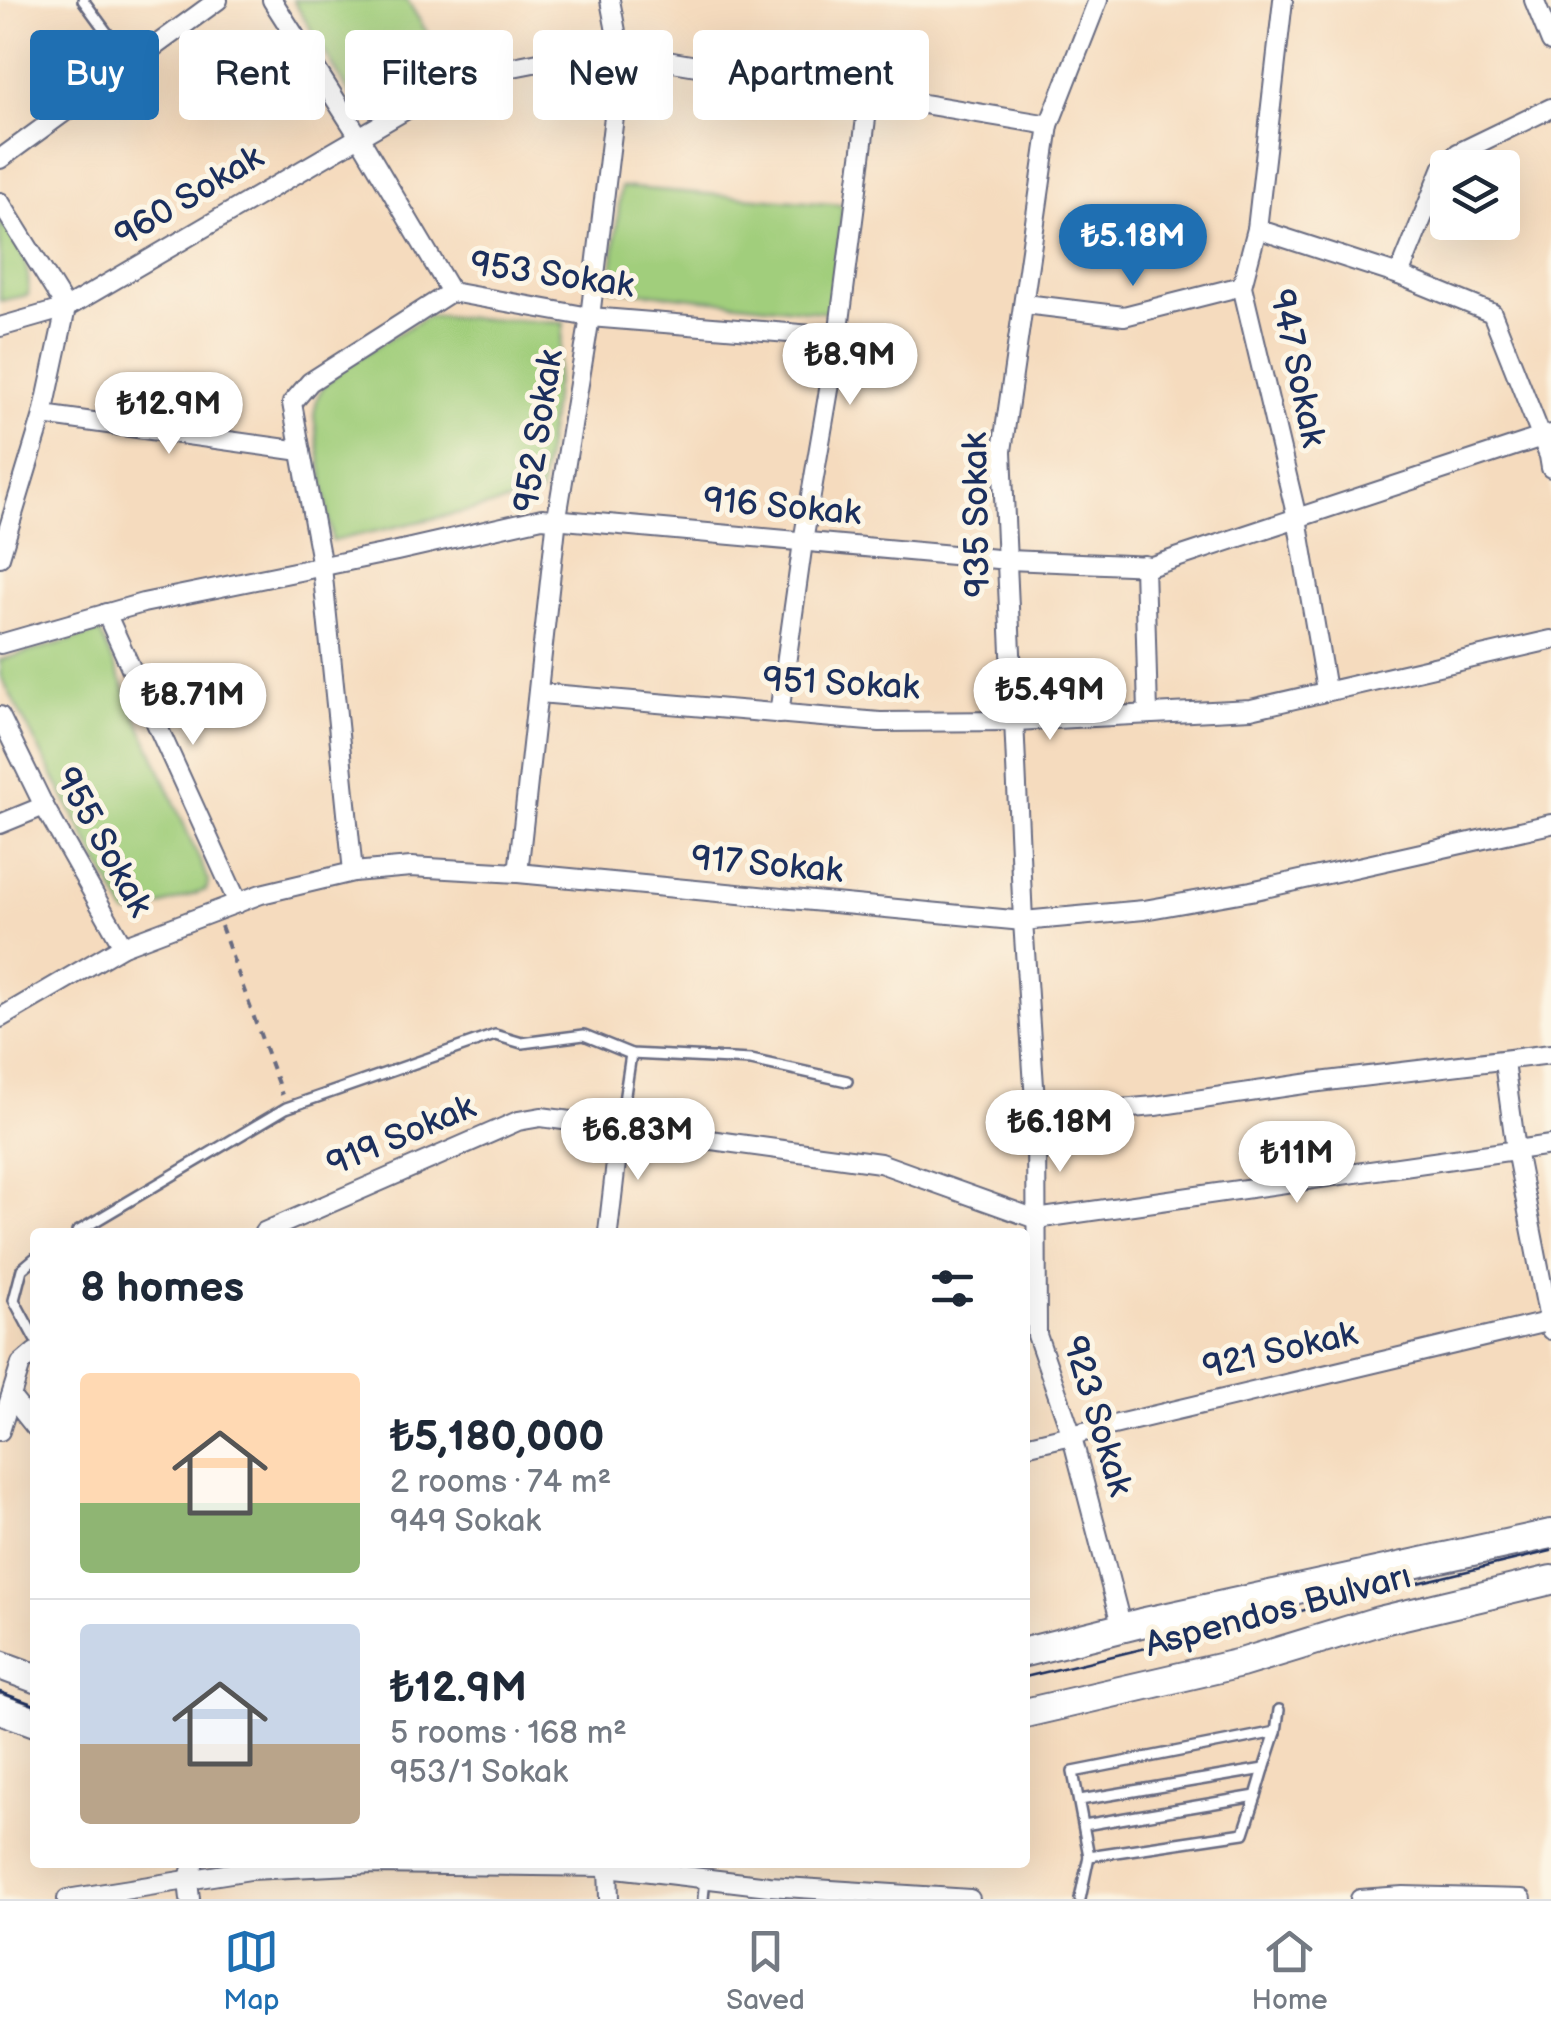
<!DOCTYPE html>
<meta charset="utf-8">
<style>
body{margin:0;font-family:"Balsamiq Sans",sans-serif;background:#f2f2f3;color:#1f2937;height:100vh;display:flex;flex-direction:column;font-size:38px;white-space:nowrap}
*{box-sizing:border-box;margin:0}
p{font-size:32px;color:#747a83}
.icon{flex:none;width:55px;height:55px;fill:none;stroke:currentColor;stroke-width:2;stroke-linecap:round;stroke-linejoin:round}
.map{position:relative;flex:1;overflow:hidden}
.details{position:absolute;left:30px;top:1228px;width:1000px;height:640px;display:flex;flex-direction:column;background:#fff;border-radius:10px;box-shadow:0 10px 40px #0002}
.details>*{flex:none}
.hud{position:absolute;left:30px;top:30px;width:1000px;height:90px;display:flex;gap:20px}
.tools{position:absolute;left:1430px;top:150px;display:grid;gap:20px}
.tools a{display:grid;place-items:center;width:90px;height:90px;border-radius:10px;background:#fff;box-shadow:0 10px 40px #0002;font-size:50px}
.price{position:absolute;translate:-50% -85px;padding:0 22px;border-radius:35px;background:#fff;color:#222;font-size:32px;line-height:65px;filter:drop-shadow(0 2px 5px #0008)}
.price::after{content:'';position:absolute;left:50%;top:60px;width:30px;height:22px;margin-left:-15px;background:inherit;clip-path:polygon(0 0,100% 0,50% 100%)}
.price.active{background:#1f6fb2;color:#fff}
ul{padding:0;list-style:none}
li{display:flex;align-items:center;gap:30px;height:250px;padding:0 50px}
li+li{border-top:2px solid #e0e1e3}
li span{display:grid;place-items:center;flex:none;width:280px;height:200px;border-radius:10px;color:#555}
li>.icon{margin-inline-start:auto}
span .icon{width:120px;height:120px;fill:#fffc;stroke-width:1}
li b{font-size:42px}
h2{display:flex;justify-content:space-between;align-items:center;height:120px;padding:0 50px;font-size:42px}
.pill{padding:0 35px;border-radius:10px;background:#fff;box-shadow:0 10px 40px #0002;font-size:35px;line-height:90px}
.pill.active{background:#1f6fb2;color:#fff}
.tab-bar{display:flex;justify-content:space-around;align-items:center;height:140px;border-top:2px solid #e0e1e3;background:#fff;font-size:28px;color:#747a83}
.tab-bar a{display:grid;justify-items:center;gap:5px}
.tab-bar .active{color:#1f6fb2}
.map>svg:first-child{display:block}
.green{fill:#a1ce7b;stroke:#5e7e6c;stroke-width:2.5}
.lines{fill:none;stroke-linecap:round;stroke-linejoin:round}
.service-casing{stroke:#676b80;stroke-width:14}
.minor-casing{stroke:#676b80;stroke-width:22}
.primary-casing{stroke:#676b80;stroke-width:32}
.path{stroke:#676b80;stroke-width:4;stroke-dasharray:8 8;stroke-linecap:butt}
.service{stroke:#fff;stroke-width:9}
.minor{stroke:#fff;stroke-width:18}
.primary{stroke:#fff;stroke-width:28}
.tram{stroke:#1b2f5e;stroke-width:2.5}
.labels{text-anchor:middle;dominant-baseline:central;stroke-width:10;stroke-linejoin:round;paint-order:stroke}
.street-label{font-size:35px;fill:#1b2f5e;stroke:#fcf5e5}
</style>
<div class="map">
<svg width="1551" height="1899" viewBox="0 0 1551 1899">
<rect width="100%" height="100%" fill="#fcf5e5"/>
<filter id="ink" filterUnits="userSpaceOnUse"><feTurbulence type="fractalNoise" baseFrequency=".01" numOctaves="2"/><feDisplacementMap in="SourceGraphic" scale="20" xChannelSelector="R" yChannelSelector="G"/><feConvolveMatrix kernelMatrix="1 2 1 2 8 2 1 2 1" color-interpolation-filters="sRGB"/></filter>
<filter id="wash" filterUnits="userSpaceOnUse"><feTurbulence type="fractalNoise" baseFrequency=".0048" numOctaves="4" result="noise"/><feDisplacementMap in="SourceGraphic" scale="40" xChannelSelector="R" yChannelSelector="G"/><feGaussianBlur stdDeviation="2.25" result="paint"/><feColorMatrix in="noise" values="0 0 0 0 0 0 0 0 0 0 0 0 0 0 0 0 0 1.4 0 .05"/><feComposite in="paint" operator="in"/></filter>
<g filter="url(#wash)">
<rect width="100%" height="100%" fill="#f5dbbe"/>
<g class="green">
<polygon points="293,0 407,0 447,65 363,115"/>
<polygon points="621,187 843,205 831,313 610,289"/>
<path d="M0,221C20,241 31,267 28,295L0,301Z"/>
<path d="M428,316L564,323L540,495L332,541L314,416C315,408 316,399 320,392C334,368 402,332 428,316Z"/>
<polygon points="100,632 209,882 206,890 135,915 126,914 0,675 0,660"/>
</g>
</g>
<g filter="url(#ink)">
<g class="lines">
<g class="service-casing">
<g id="service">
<polyline points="83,0 129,63"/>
<polyline points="620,1128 631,1054"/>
<polyline points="77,1232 286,1108 495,1035 522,1043 584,1035 631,1054 751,1060 847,1081"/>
<polyline points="35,1258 22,1269 14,1300 35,1339"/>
<polyline points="1080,1800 1264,1769 1276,1732"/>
<polyline points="1084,1825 1256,1796 1264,1769"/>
<polyline points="1089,1856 1244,1833 1256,1796"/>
<polyline points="703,1899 705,1877"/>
<polyline points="1080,1899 1089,1856 1073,1772 1276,1732 1279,1710"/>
</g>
</g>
<g class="minor-casing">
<g id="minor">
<polyline points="272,0 358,135 451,292"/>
<polyline points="1098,0 1049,125 1002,451 1023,921 1036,1116 1037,1335 1071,1433 1122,1628"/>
<polyline points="1283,0 1257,229 1242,286 1297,518 1326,690"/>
<polyline points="1534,0 1551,42"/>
<polyline points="0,159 218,0"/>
<polyline points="0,202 66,308 43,415 0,557"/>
<polyline points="1257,229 1399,275 1492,313 1549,456 1551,468"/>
<polyline points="1399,275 1443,167 1458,153 1551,108"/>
<polyline points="1025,304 1124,316 1242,286"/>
<polyline points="0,327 66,308 462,77 559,58 649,58 1049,125"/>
<polyline points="43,415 301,451"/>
<polyline points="1144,565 1148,714"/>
<polyline points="106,613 238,903"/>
<polyline points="0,644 143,603 397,551 542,518 1008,560 1152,566 1551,434"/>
<polyline points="539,693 880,722 1015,721 1172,713 1251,709 1551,640"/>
<polyline points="779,714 803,542 838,337 869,95"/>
<polyline points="0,716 44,806 123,946"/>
<polyline points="0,824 44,806"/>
<polyline points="353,872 322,567 292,403 310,382 451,292 590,317 838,337"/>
<polyline points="518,873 557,517 590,317 621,58 610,0"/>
<polyline points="0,1018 123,946 261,894 353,872 411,867 518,873 1023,921 1144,910 1251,891 1551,824"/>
<polyline points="1504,1062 1516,1150 1551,1330"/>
<polyline points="1036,1116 1155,1106 1311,1083 1551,1054"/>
<polyline points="264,1232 518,1121 541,1117 880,1163 1036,1219 1551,1145"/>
<polyline points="608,1232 620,1128"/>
<polyline points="11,1397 35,1427"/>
<polyline points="0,1431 21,1364 35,1352"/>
<polyline points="1025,1446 1551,1321"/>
<polyline points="608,1867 609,1899"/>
<polyline points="67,1899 250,1870 373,1864 608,1867 769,1886 970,1899"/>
<polyline points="190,1899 188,1881 194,1862"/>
<polyline points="1360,1899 1403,1896 1522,1899"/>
</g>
</g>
<g class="primary-casing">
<g id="primary">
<polyline points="1025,1652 1141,1623 1551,1534"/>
<polyline points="0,1665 35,1678"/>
<polyline points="0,1709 35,1722"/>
<polyline points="1025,1713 1241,1663 1379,1621 1551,1580"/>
</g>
</g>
<polyline class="path" points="221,926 282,1095"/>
<use href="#service" class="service"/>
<use href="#minor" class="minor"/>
<use href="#primary" class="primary"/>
<g class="tram">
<polyline points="1025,1677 1551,1551"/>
<polyline points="0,1692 35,1705"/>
</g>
</g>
</g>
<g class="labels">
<g class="street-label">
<text transform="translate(189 197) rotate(-31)">960 Sokak</text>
<text transform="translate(552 275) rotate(8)">953 Sokak</text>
<text transform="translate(1297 368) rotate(78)">947 Sokak</text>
<text transform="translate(539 431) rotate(-81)">952 Sokak</text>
<text transform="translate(782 507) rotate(5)">916 Sokak</text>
<text transform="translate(977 515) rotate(-91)">935 Sokak</text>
<text transform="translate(841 684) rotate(3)">951 Sokak</text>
<text transform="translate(103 842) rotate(61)">955 Sokak</text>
<text transform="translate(767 865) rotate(5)">917 Sokak</text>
<text transform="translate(401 1136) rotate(-23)">919 Sokak</text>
<text transform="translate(1280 1351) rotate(-13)">921 Sokak</text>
<text transform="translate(1097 1416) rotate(73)">923 Sokak</text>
<text transform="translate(1278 1611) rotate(-15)">Aspendos Bulvarı</text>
</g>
</g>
</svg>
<div class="tools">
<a><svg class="icon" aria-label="layers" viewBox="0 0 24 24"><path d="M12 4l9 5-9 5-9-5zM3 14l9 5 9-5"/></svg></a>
</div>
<b class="price active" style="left:1133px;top:289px">₺5.18M</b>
<b class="price" style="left:850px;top:408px">₺8.9M</b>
<b class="price" style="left:169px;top:457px">₺12.9M</b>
<b class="price" style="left:1050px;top:743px">₺5.49M</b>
<b class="price" style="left:193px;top:748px">₺8.71M</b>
<b class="price" style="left:1060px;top:1175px">₺6.18M</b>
<b class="price" style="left:638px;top:1183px">₺6.83M</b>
<b class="price" style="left:1297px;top:1206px">₺11M</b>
<div class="hud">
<a class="pill active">Buy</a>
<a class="pill">Rent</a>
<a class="pill">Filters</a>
<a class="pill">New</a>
<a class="pill">Apartment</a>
</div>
<section class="details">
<h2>8 homes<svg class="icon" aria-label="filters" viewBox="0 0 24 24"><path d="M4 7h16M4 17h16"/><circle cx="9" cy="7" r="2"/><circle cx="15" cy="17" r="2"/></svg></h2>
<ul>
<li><span style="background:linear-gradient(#ffd9b3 65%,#8fb573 0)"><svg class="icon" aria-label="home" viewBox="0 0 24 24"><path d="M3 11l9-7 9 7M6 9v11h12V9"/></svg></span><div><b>₺5,180,000</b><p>2 rooms · 74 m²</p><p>949 Sokak</p></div></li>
<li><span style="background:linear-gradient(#c9d6e8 60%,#b9a48a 0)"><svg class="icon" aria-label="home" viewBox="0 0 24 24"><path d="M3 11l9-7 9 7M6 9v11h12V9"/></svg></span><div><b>₺12.9M</b><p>5 rooms · 168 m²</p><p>953/1 Sokak</p></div></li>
</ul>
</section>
</div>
<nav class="tab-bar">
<a class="active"><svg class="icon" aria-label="map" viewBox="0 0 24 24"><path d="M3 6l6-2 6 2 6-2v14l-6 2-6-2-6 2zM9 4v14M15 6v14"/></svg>Map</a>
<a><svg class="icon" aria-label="saved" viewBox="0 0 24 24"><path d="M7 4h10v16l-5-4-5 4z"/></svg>Saved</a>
<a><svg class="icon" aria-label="home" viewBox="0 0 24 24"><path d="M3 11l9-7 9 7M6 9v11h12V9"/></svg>Home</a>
</nav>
